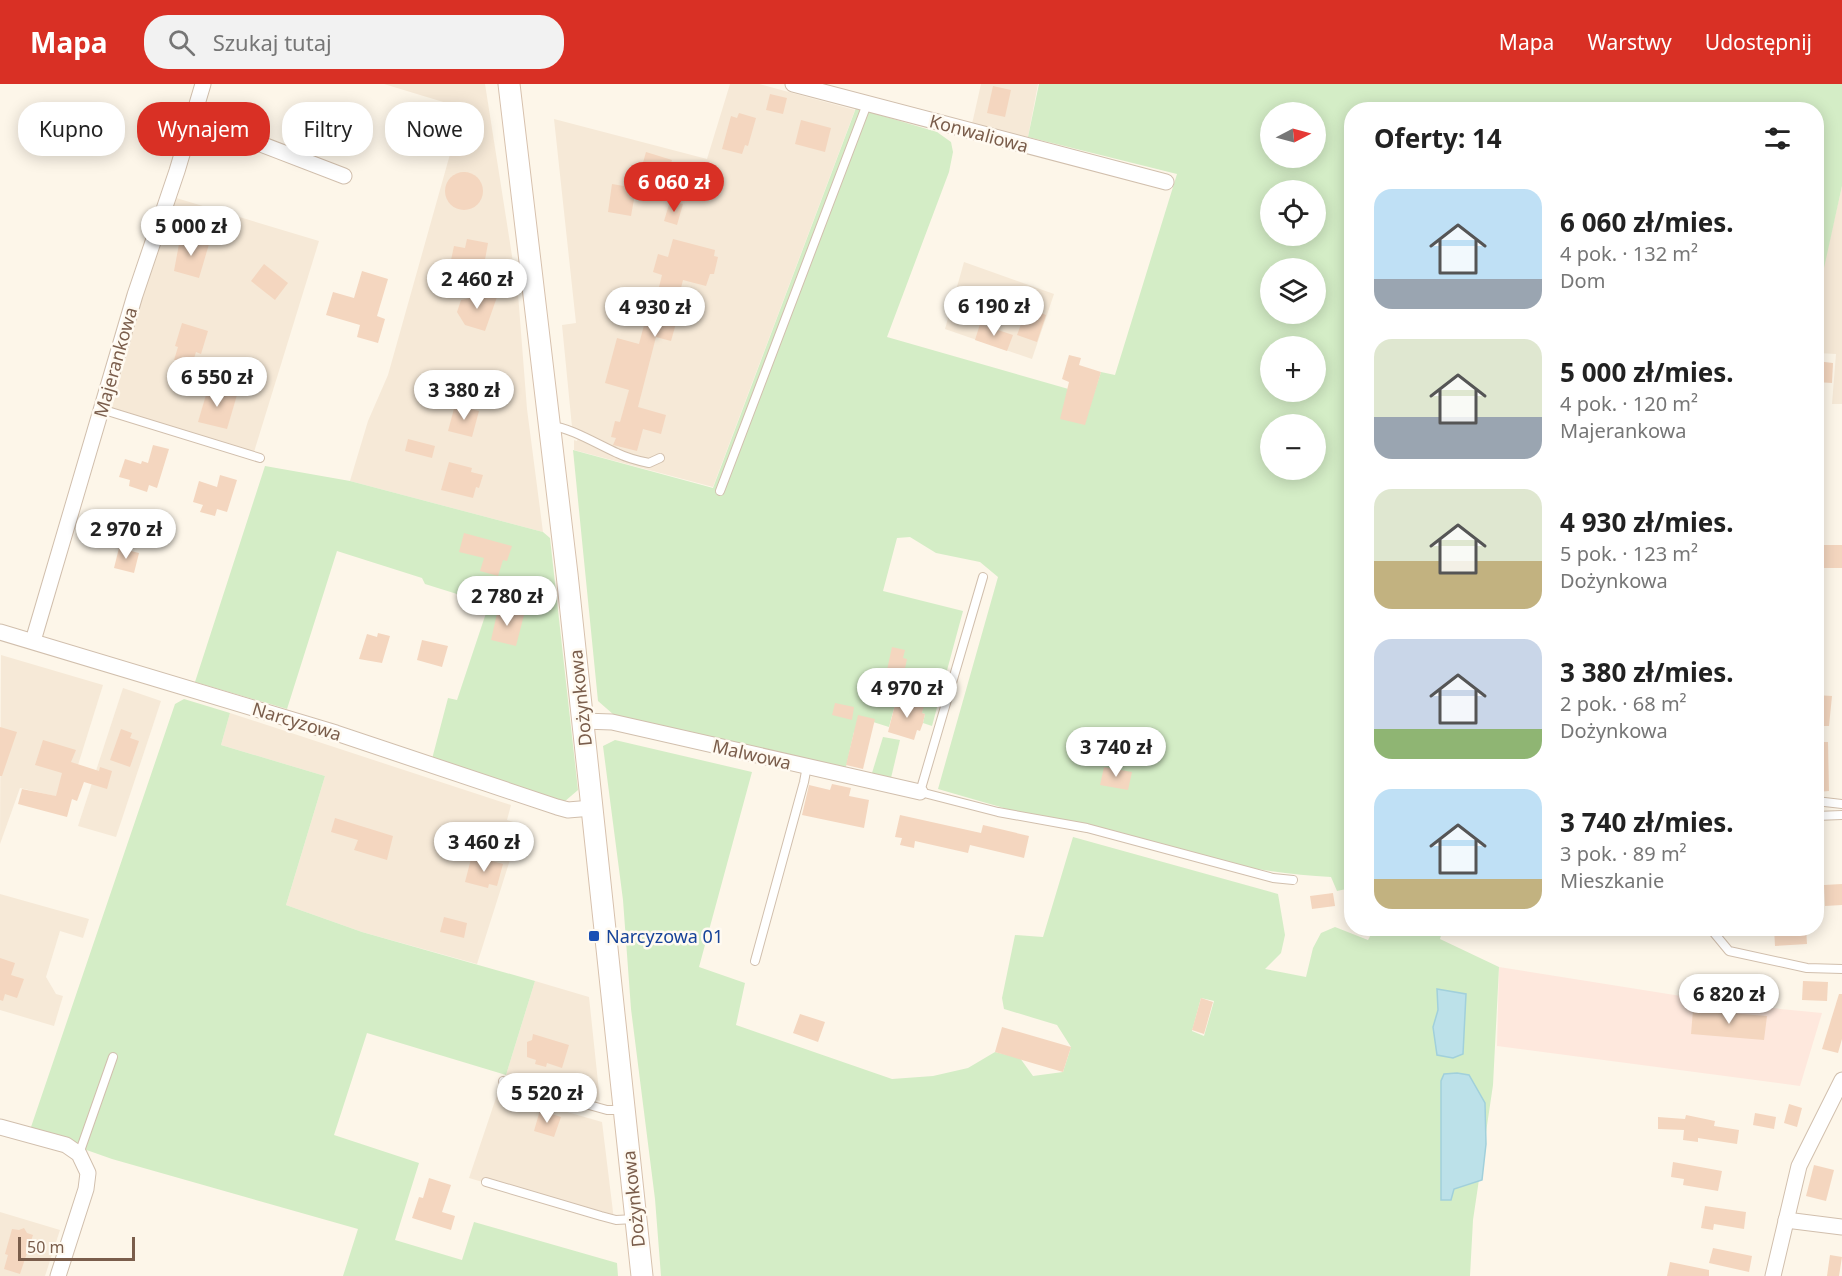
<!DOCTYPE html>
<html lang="pl">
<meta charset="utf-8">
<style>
body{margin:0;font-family:"Noto Sans",sans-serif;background:#f2f2f2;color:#222;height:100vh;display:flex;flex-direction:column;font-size:22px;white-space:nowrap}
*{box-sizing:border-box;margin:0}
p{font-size:20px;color:#767676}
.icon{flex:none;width:33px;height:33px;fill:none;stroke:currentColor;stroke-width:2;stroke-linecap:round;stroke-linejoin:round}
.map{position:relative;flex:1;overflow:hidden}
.details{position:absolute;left:1344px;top:18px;width:480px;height:834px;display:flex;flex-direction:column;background:#fff;border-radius:24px;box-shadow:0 3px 15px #0003}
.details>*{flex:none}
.banner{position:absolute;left:18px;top:18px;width:570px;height:54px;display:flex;gap:12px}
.needle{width:39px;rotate:84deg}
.fabs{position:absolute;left:1260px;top:18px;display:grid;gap:12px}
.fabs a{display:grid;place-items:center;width:66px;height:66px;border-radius:50%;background:#fff;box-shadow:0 3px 15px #0003;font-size:30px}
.scale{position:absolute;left:18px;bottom:15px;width:117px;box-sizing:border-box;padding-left:6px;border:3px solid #7a5d4b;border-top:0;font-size:16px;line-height:21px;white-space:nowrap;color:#7a5d4b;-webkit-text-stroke:4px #fffaf1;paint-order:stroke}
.price{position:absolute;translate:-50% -51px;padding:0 14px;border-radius:21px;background:#fff;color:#222;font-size:20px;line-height:39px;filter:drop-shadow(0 2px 3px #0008)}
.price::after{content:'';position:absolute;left:50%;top:36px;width:18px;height:14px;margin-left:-9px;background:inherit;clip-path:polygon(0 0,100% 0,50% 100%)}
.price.current{background:#d93025;color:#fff}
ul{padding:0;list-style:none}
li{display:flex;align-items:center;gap:18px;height:150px;padding:0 30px}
li span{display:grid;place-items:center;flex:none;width:168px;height:120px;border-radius:18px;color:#555}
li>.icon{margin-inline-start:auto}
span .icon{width:72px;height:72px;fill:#fffc;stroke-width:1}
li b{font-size:26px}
h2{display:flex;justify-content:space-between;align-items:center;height:72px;padding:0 30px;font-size:26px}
.chip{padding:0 21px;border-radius:24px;background:#fff;box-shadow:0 3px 15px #0003;font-size:21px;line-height:54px}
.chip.current{background:#d93025;color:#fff}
header{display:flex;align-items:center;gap:36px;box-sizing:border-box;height:84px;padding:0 30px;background:#d93025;color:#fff}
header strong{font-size:28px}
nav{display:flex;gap:33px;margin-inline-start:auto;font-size:21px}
.search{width:420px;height:54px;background:#f2f2f2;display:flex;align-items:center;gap:15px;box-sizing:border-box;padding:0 21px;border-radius:24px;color:#767676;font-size:22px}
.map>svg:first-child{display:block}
.residential{fill:#f6e9d7}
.commercial{fill:#fee8dd}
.green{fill:#d4edc6;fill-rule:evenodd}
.water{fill:#bce1e9;stroke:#a1d0db;stroke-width:1.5}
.building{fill:#f4d6bf}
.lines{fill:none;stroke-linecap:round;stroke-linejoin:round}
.lane-casing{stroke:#d1bfad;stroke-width:10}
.street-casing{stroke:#d1bfad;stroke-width:17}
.secondary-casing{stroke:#d7c1ad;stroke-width:23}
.lane{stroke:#fff;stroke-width:8}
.street{stroke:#fff;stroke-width:15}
.secondary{stroke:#fff;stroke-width:21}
.transit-dot{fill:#1a4fb4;stroke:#fffaf1;stroke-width:2}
.labels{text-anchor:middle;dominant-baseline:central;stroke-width:5;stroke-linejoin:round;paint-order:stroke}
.street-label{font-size:18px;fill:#7a5d4b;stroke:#fffaf1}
.transit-label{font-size:18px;fill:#164399;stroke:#fffaf1;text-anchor:start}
</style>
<header>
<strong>Mapa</strong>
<div class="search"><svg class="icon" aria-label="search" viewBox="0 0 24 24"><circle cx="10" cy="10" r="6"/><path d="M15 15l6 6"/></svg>Szukaj tutaj</div>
<nav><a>Mapa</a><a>Warstwy</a><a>Udostępnij</a></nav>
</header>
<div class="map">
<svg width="1842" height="1192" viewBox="0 0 1842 1192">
<rect width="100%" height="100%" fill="#fdf6e9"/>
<g class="residential">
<polygon points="384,0 485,0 518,210 527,325 543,448 350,397 368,337 388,291 463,24"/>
<polygon points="730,0 759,0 855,26 713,403 574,366 574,356 577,357 581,347 572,343 562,241 576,239 554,35 707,75"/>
<polygon points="981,0 1038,0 1028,53 972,40"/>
<polygon points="1842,102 1842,320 1832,320 1836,270 1817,269 1816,216"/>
<polygon points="173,113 319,157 254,368 112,324 141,215"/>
<polygon points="964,178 1054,210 1032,275 945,245"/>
<polygon points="1,571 103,601 78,681 63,714 20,704 0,760"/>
<polygon points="123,604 161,617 116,753 78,742"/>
<polygon points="230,629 511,721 507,736 521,741 477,880 362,848 286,821 325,692 221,661"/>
<polygon points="0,810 89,835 83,854 60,847 46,893 56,910 63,912 54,942 0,926"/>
<polygon points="535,897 589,913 600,1017 506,991"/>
<polygon points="498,1008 602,1038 614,1136 469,1094"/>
<polygon points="0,1128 60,1146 45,1192 0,1192"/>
</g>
<polygon class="commercial" points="1499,883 1731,920 1822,929 1800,1002 1497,962"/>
<g class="green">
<path d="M1039,0H1842V102L1817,216L1816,26H1352L1351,804L1337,807L1331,793C1200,785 1064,741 938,705L998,493L980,478L936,469L910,453L897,454L883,507L963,527L932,642L923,639L925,630L922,629L923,621L897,613L889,643L870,637L854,648L846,683L796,674L614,631L598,617L573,366L713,404L856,24L937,48L951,58L953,68L949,88L887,253L1093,312L1101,288L1115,291L1177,90L1028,53ZM1270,28H1316V74H1270ZM1270,106H1316V152H1270ZM1270,184H1316V230H1270ZM1270,262H1316V308H1270ZM1270,340H1316V386H1270Z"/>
<polygon points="265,382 350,397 543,448 550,454 578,706 564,718 432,675 448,614 457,616 489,520 425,500 422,494 337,467 287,625 195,598"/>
<polygon points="184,615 230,629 221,661 325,692 286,821 362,848 535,897 506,991 367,949 334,1051 419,1079 395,1156 462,1176 474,1138 617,1179 618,1192 343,1192 358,1145 112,1075 30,1046 175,620"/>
<polygon points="883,653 900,656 891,694 872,689"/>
<path d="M615,656L752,688L699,883L745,899L736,941L892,995L933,992L968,984L995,968L1020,974L1033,992L1063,988L1071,963L1057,941L1004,925L1002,914L1015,851L1043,853L1073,753L1278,810L1285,851L1281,869L1265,885L1306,893L1313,864L1321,849L1335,843L1368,856L1374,845H1443L1440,855L1499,883L1493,1001L1473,1136L1470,1192H661L655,1115L631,925L623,816L603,662ZM1201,914L1214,917L1204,952L1192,947Z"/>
</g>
<g class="water">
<polygon points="1437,905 1466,910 1463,970 1453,974 1437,971 1433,943 1438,926"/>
<polygon points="1457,989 1469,991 1485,1019 1486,1060 1482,1096 1454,1105 1451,1116 1441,1116 1441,997 1444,990"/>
</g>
<g class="building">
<polygon points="993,2 1011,6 1005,33 987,29"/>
<polygon points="770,10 787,14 783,30 766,26"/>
<polygon points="739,29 756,34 748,62 745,61 742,70 722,65 731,32 737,34"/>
<polygon points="801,36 831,44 825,68 795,60"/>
<polygon points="646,68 672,76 664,104 638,96"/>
<circle cx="464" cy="107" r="19"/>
<polygon points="612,100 636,104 631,132 608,128"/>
<polygon points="670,117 683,120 677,141 664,137"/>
<polygon points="184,152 209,160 199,194 174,187 179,160 182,161"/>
<polygon points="467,155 488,159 483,187 458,181 459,178 451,176 454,162 465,164"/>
<polygon points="673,155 715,166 714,172 718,173 714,190 710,190 706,202 683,196 676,224 680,225 671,257 656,253 638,323 666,331 661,350 643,345 637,367 613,361 616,354 611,353 615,337 620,338 629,306 605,299 617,254 639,260 648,226 653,227 662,191 653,188 658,170 668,173"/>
<polygon points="264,180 288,199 275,216 251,197"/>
<polygon points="362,187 388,195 377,232 385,235 378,259 357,253 360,241 326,231 333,208 354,214"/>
<polygon points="477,207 497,213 485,247 465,241 457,228 461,216 475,213"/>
<polygon points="1027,224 1046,231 1037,258 1017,251"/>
<polygon points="182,239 208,247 201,270 196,268 192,281 174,276 178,263 175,262"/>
<polygon points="980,240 1013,251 1007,267 975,256"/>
<polygon points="1069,271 1081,274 1079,281 1101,288 1085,341 1060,335 1069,298 1062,295"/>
<polygon points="1816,277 1833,279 1832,299 1816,298"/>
<polygon points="208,304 237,311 227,345 198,338"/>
<polygon points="455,321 479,327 472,353 448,347"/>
<polygon points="408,355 435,362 432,374 405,367"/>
<polygon points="153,361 169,365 157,404 149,401 147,408 129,402 130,396 119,393 125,375 141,380 142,377 148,379"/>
<polygon points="449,378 472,384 471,388 483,391 479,404 476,403 473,414 441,406"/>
<polygon points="220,391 237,396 227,428 217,425 215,432 200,428 203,421 193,418 199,397 217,403"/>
<polygon points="464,449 512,462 507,477 503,476 498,492 480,487 484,474 459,468"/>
<rect x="1824" y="461" width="18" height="23"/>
<polygon points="119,464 139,469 134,489 114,484"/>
<polygon points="498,525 524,531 516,562 491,556"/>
<polygon points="378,549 390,552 382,579 359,575 367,550 377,553"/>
<polygon points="422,556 448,562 442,583 417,576"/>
<polygon points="892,563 905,566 903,574 907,575 904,589 887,586"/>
<polygon points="1816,611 1832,612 1829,642 1816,642"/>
<polygon points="897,613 924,621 922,629 925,630 923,639 920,647 917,646 914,656 888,648"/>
<polygon points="835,619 854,623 852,636 832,631"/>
<polygon points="858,631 875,635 863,685 846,681"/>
<polygon points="0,643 17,648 2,692 0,692"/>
<polygon points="121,645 132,649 130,654 139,657 130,683 110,676"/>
<polygon points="43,656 76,666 71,678 99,687 100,683 112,687 107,705 84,698 77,717 72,715 67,733 18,720 22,705 56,712 62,689 35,681"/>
<polygon points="1816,658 1828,658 1829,707 1816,708"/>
<polygon points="1104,683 1132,688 1128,706 1100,701"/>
<polygon points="832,700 851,704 849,712 869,716 864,744 802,731 809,701 830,706"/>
<polygon points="900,731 981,749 983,741 1029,752 1024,774 970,761 968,769 915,757 914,764 900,761 902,754 895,753"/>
<polygon points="335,734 393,752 387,776 354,766 358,756 331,748"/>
<polygon points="481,774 503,780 497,802 489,800 488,804 465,798 471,775 480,778"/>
<polygon points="1842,800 1842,821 1825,822 1824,801"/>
<polygon points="1333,809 1335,822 1312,825 1310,812"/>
<polygon points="444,833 467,839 464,854 440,848"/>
<polygon points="1774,844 1806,844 1807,860 1775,862"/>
<polygon points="0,874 15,879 11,891 24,895 17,914 5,910 3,917 0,916"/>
<polygon points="1803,897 1828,898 1827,917 1802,916"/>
<polygon points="1839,910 1842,910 1842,955 1838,969 1822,965"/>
<polygon points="1201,914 1213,918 1204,950 1192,946"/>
<polygon points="1693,926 1767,932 1764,956 1691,950"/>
<polygon points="800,930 825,938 818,958 793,949"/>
<polygon points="1002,943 1071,963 1063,988 995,968"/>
<polygon points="533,950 569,961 562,984 547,979 546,983 535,980 536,976 527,973 527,958 532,956"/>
<polygon points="1789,1020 1802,1024 1797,1043 1784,1039"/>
<polygon points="540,1026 561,1033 554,1053 534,1047"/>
<polygon points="1755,1029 1776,1033 1774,1045 1753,1041"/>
<polygon points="1686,1031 1715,1037 1714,1042 1739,1046 1737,1060 1698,1054 1698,1058 1683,1056 1684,1046 1658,1045 1658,1033 1685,1035"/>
<polygon points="1673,1078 1722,1087 1718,1107 1683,1101 1684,1095 1671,1093"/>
<polygon points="1814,1081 1834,1086 1826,1117 1806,1112"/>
<polygon points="429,1094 451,1101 442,1128 455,1132 451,1146 412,1134 419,1113 423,1114"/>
<polygon points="1705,1122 1746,1128 1744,1145 1714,1140 1713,1146 1701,1144"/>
<polygon points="24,1144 27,1149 33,1151 20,1190 4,1185 8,1171 5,1170 12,1145 19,1146"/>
<polygon points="1713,1164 1752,1172 1749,1188 1709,1179"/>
<polygon points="1830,1171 1842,1173 1839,1192 1827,1192"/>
<polygon points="1670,1178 1709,1186 1709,1192 1667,1192"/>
</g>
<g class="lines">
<g class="lane-casing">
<g id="lane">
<polyline points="101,325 260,374"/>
<path d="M551,342C569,343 599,361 617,369C627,374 639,377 649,379L660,374"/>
<polyline points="720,407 867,20"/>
<polyline points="983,493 920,708 998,728 1087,744 1273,794 1293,796"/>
<polyline points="1816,717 1842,720"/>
<polyline points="1816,732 1842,731"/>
<polyline points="1710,844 1729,867 1807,884 1842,885"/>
<polyline points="755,877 804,698 807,682"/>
<polyline points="503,997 607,1026 622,1026"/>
<polyline points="79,1070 113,973"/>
<polyline points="486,1098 601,1132 616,1136 634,1135"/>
</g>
</g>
<g class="street-casing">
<g id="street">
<polyline points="793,0 1166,98"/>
<polyline points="193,34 344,92"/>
<polyline points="0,548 336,649 557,723 568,726 592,724"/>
<polyline points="33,557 135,211 177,87 203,0"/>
<polyline points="583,637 612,638 920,708"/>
<polyline points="0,1043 66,1061 79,1070 88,1089 86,1105 58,1192"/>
<polyline points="1786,1136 1842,1143"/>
<polyline points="1773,1192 1799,1082 1842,996"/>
</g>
</g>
<g class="secondary-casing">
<polyline id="secondary" points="509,0 567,490 642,1192"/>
</g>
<use href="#lane" class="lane"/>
<use href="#street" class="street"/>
<use href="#secondary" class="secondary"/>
</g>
<rect class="transit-dot" x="588" y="846" width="12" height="12" rx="3"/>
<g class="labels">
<g class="street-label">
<text transform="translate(979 49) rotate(15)">Konwaliowa</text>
<text transform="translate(115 278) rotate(-74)">Majerankowa</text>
<text transform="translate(580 614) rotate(-96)">Dożynkowa</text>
<text transform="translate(297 637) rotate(17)">Narcyzowa</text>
<text transform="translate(752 670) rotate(13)">Malwowa</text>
<text transform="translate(633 1115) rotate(-96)">Dożynkowa</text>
</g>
<g class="transit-label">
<text x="606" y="852">Narcyzowa 01</text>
</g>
</g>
</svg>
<div class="fabs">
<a><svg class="needle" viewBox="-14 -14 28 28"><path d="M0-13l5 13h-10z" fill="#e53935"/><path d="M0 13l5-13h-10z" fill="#767676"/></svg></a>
<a><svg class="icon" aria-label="locate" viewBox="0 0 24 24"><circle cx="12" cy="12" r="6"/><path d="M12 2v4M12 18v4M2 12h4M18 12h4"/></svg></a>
<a><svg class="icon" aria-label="layers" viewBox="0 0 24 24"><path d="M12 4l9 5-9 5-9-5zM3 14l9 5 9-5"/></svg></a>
<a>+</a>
<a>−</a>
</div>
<div class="scale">50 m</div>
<b class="price current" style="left:674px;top:129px">6 060 zł</b>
<b class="price" style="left:191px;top:173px">5 000 zł</b>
<b class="price" style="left:477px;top:226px">2 460 zł</b>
<b class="price" style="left:994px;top:253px">6 190 zł</b>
<b class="price" style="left:655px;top:254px">4 930 zł</b>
<b class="price" style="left:217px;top:324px">6 550 zł</b>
<b class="price" style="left:464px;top:337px">3 380 zł</b>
<b class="price" style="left:126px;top:476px">2 970 zł</b>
<b class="price" style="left:507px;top:543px">2 780 zł</b>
<b class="price" style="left:907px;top:635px">4 970 zł</b>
<b class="price" style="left:1116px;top:694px">3 740 zł</b>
<b class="price" style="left:484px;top:789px">3 460 zł</b>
<b class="price" style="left:1729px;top:941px">6 820 zł</b>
<b class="price" style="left:547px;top:1040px">5 520 zł</b>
<div class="banner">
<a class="chip">Kupno</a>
<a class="chip current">Wynajem</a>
<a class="chip">Filtry</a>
<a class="chip">Nowe</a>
</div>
<section class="details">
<h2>Oferty: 14<svg class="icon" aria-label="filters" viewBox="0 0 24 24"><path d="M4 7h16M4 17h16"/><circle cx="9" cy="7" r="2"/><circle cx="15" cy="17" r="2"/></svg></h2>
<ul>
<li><span style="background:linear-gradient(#bfe0f5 75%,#9aa5b1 0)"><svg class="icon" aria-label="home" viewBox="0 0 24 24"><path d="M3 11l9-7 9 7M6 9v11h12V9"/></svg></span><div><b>6 060 zł/mies.</b><p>4 pok. · 132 m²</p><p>Dom</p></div></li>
<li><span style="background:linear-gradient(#dfe7d0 65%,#9aa5b1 0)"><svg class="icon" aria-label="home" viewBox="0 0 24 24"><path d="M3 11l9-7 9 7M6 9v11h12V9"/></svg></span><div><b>5 000 zł/mies.</b><p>4 pok. · 120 m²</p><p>Majerankowa</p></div></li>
<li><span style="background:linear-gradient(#dfe7d0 60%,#c2b280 0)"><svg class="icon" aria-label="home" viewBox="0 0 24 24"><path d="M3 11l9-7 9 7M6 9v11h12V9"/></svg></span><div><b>4 930 zł/mies.</b><p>5 pok. · 123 m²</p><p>Dożynkowa</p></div></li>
<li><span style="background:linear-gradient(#c9d6e8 75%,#8fb573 0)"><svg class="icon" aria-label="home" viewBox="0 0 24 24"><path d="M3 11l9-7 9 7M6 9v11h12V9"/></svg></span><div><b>3 380 zł/mies.</b><p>2 pok. · 68 m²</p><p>Dożynkowa</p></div></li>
<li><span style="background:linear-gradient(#bfe0f5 75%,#c2b280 0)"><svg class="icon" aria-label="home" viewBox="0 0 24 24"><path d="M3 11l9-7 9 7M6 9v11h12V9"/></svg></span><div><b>3 740 zł/mies.</b><p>3 pok. · 89 m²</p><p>Mieszkanie</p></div></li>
</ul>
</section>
</div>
